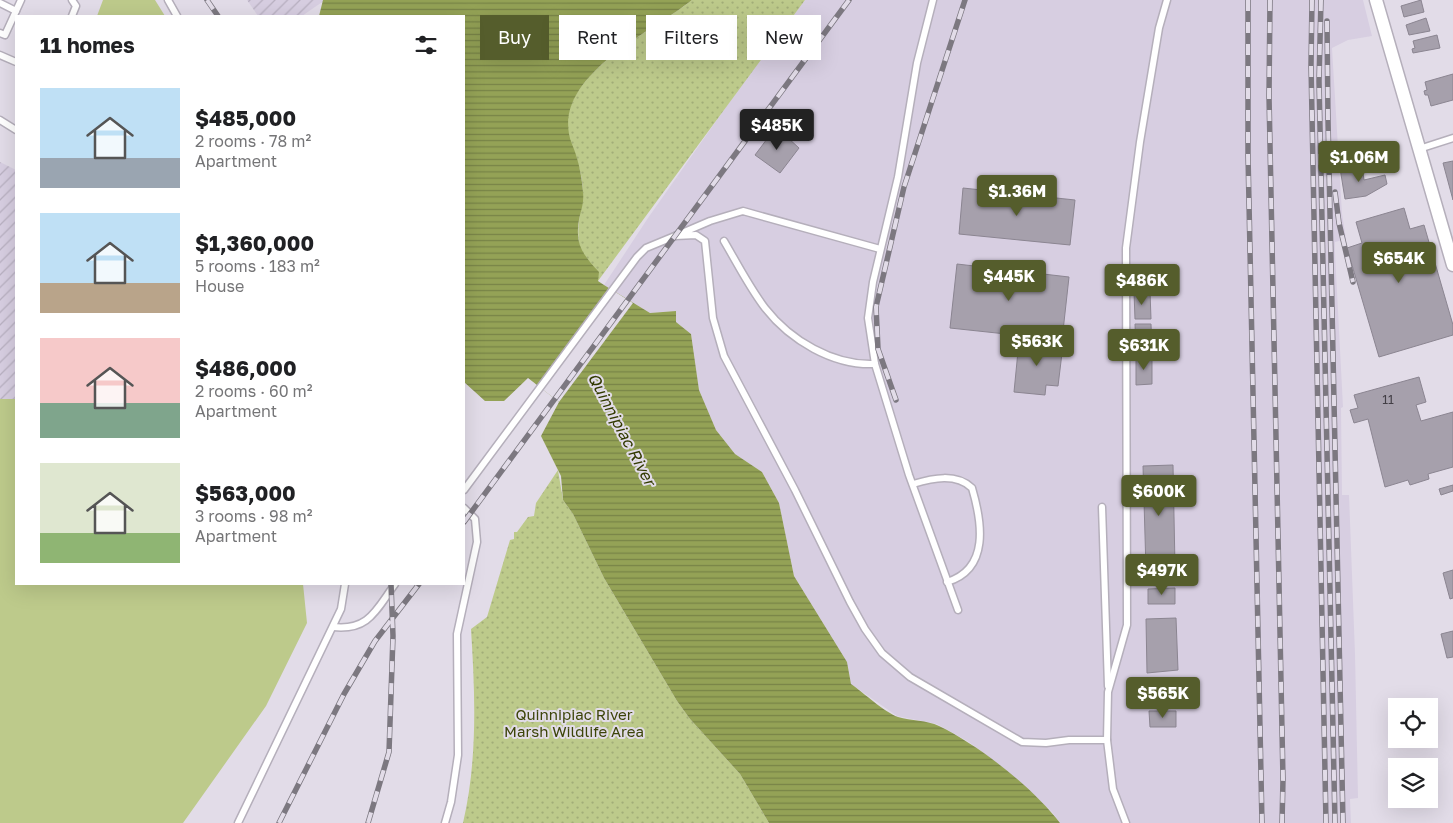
<!DOCTYPE html>
<meta charset="utf-8">
<style>
body{margin:0;font-family:"Golos Text",sans-serif;background:#f6f6f6;color:#202124;height:100vh;display:flex;flex-direction:column;font-size:19px;white-space:nowrap}
*{box-sizing:border-box;margin:0}
p{font-size:16px;color:#757577}
.icon{flex:none;width:28px;height:28px;fill:none;stroke:currentColor;stroke-width:2;stroke-linecap:round;stroke-linejoin:round}
.map{position:relative;flex:1;overflow:hidden}
.side{position:absolute;left:15px;top:15px;width:450px;height:570px;display:flex;flex-direction:column;background:#fff;border-radius:0px;box-shadow:0 5px 20px #0002}
.side>*{flex:none}
.guide{position:absolute;left:480px;top:15px;width:475px;height:45px;display:flex;gap:10px}
.fabs{position:absolute;left:1388px;top:698px;display:grid;gap:10px}
.fabs a{display:grid;place-items:center;width:50px;height:50px;border-radius:0px;background:#fff;box-shadow:0 5px 20px #0002;font-size:25px}
.price{position:absolute;translate:-50% -42px;padding:0 11px;border-radius:5px;background:#555d2c;color:#fff;font-size:16px;line-height:32px;filter:drop-shadow(0 1px 2px #0008)}
.price::after{content:'';position:absolute;left:50%;top:30px;width:15px;height:11px;margin-left:-8px;background:inherit;clip-path:polygon(0 0,100% 0,50% 100%)}
.price.on{background:#222;color:#fff}
ul{padding:0;list-style:none}
li{display:flex;align-items:center;gap:15px;height:125px;padding:0 25px}
li span{display:grid;place-items:center;flex:none;width:140px;height:100px;border-radius:0px;color:#555}
li>.icon{margin-inline-start:auto}
span .icon{width:60px;height:60px;fill:#fffc;stroke-width:1}
li b{font-size:21px}
h2{display:flex;justify-content:space-between;align-items:center;height:60px;padding:0 25px;font-size:21px}
.tag{padding:0 18px;border-radius:0px;background:#fff;box-shadow:0 5px 20px #0002;font-size:18px;line-height:45px}
.tag.on{background:#555d2c;color:#fff}
.map>svg:first-child{display:block}
.built{fill:#d7cee1}
.industrial{fill:url(#industrial-furrows)}
.grass{fill:#bdca8b}
.park{fill:url(#park-dots)}
.water{fill:url(#water-rules)}
.pier{fill:#e2dce8}
.building{fill:#a6a0ac;stroke:#8b8591}
.lines{fill:none;stroke-linecap:round;stroke-linejoin:round}
.service-casing{stroke:#b5afbb;stroke-width:9}
.minor-casing{stroke:#b5afbb;stroke-width:15}
.service{stroke:#fff;stroke-width:6}
.minor{stroke:#fff;stroke-width:12}
.rail-casing{stroke:#7c7880;stroke-width:5.5}
.rail{stroke:#e2dce8;stroke-width:4;stroke-dasharray:11;stroke-linecap:butt}
.labels{text-anchor:middle;dominant-baseline:central;stroke-width:4;stroke-linejoin:round;paint-order:stroke}
.number-label{font-size:12px;fill:#423e45}
.park-label{font-size:15px;fill:#3c4408;stroke:#e2dce8}
.water-label{font-size:16px;font-style:italic;fill:#323a00;stroke:#e2dce8}
</style>
<div class="map">
<svg width="1453" height="823" viewBox="0 0 1453 823">
<defs>
<pattern id="industrial-furrows" width="10" height="10" patternUnits="userSpaceOnUse" patternTransform="scale(1.25)"><rect width="10" height="10" fill="#d7cee1"/><path d="M-1 1l2-2M0 10L10 0M9 11l2-2" fill="none" stroke="#b8b0c1"/></pattern>
<pattern id="park-dots" width="8" height="8" patternUnits="userSpaceOnUse" patternTransform="scale(1.25)"><rect width="8" height="8" fill="#bdca8b"/><path d="M2 2h.1M6 6h.1" fill="none" stroke="#a2ad78" stroke-width="1.8" stroke-linecap="round"/></pattern>
<pattern id="water-rules" width="6" height="5" patternUnits="userSpaceOnUse" patternTransform="scale(1.25)"><rect width="6" height="5" fill="#94a256"/><path d="M0 2.5h6" fill="none" stroke="#788347"/></pattern>
</defs>
<rect width="100%" height="100%" fill="#e2dce8"/>
<polygon class="built" points="805,0 1363,0 1372,36 1348,40 1332,48 1342,214 1346,239 1335,242 1335,253 1343,407 1341,408 1342,495 1349,495 1355,654 1358,798 1350,799 1351,823 1060,823 1052,812 1002,767 969,742 937,724 897,716 851,684 847,662 794,576 779,503 762,472 735,454 716,430 699,390 691,334 676,322 676,311 650,313 604,285 648,218 752,70"/>
<g class="industrial">
<polygon points="247,0 325,0 302,16 258,16"/>
<polygon points="0,162 16,170 16,400 0,399"/>
</g>
<g class="grass">
<polygon points="103,0 155,0 165,16 97,16"/>
<polygon points="0,399 16,399 16,584 303,584 307,623 266,706 183,823 0,823"/>
</g>
<g class="park">
<path d="M692,0H805L598,281C596,267 583,261 580,248C574,225 585,204 582,181C580,164 571,149 568,133C559,73 654,31 692,0Z"/>
<path d="M558,470L563,500L573,514L604,578L677,701L690,719L740,774L769,823H463C478,759 475,693 471,629L487,617L510,540L514,539V532H517L528,517L534,516L536,503Z"/>
</g>
<path class="water" d="M323,0H692C654,31 558,73 569,134C570,141 574,148 576,155C580,167 582,180 583,192C584,201 582,207 580,215C574,242 581,253 599,272L598,281L604,285L650,313L676,311V322L691,334L699,390L716,430L735,454L762,472L779,503L794,576L847,662L851,684C864,693 884,712 898,717C911,721 927,720 939,726C980,746 1032,787 1060,823H769L740,774L690,719L677,701L604,578L573,514L563,500L561,476L541,436L559,402L528,378L504,401H485L464,382V16H319Z"/>
<polygon class="pier" points="609,288 633,303 559,402 538,386"/>
<g class="building">
<polygon points="1421,0 1424,12 1404,17 1401,6"/>
<polygon points="1426,18 1430,31 1409,35 1406,25"/>
<polygon points="1437,35 1440,48 1413,53 1412,49 1415,48 1413,41"/>
<polygon points="1453,74 1453,100 1431,106 1428,95 1425,95 1424,91 1427,90 1425,82"/>
<polygon points="776,127 799,148 780,173 755,155"/>
<polygon points="1453,161 1453,200 1443,163"/>
<polygon points="1362,165 1364,180 1385,175 1387,184 1366,196 1345,199 1340,168"/>
<polygon points="963,188 1075,200 1070,245 959,234"/>
<polygon points="1404,208 1410,229 1424,225 1453,325 1453,335 1379,357 1347,248 1362,243 1356,222"/>
<polygon points="957,264 1069,277 1062,340 950,328"/>
<polygon points="1134,292 1150,292 1151,319 1135,319"/>
<polygon points="1135,324 1151,324 1152,352 1136,352"/>
<polygon points="1019,341 1063,345 1058,386 1046,385 1045,395 1014,392"/>
<polygon points="1136,357 1152,357 1152,384 1136,385"/>
<polygon points="1419,377 1426,402 1416,405 1421,421 1453,412 1453,467 1428,474 1429,479 1410,485 1408,480 1385,487 1368,419 1354,423 1350,410 1358,408 1354,395"/>
<polygon points="1173,465 1175,567 1146,570 1143,466"/>
<polygon points="1453,485 1453,491 1441,495 1439,489"/>
<polygon points="1453,570 1453,598 1450,599 1443,573"/>
<polygon points="1176,574 1176,581 1148,582 1148,575"/>
<polygon points="1175,588 1175,604 1148,604 1148,589"/>
<polygon points="1176,618 1178,670 1147,673 1146,619"/>
<polygon points="1453,631 1453,657 1447,658 1441,634"/>
<polygon points="1149,711 1176,711 1176,727 1150,727"/>
</g>
<g class="lines">
<g class="service-casing">
<g id="service">
<polyline points="168,0 177,16"/>
<polyline points="933,0 917,63 898,177 873,282 868,318 875,364 909,475 958,610"/>
<polyline points="0,3 16,11"/>
<polyline points="72,16 76,6 72,0"/>
<polyline points="0,33 5,35 21,0"/>
<polyline points="0,55 16,62"/>
<polyline points="0,120 16,130"/>
<polyline points="1419,149 1453,138"/>
<path d="M724,241C737,263 749,287 765,308C790,340 833,366 875,364"/>
<polyline points="880,249 743,211 710,221 675,236 696,235 705,241 713,318 724,356 795,490 850,602 865,629 882,653 910,677 1022,742 1046,743 1069,740 1107,740 1113,789 1126,823"/>
<path d="M913,484C933,478 956,473 972,488C982,522 990,569 947,582"/>
<polyline points="464,490 637,257 646,248 675,236"/>
<polyline points="1102,507 1108,686"/>
<path d="M333,627C369,631 376,610 395,584"/>
<polyline points="1107,740 1108,692 1127,625 1126,248 1140,142 1159,28 1167,0"/>
<polyline points="238,823 341,609 345,584"/>
<polyline points="445,823 451,802 458,755 457,634 477,542 475,519 464,508"/>
</g>
</g>
<g class="minor-casing">
<polyline id="minor" points="1376,0 1453,265"/>
</g>
<use href="#service" class="service"/>
<use href="#minor" class="minor"/>
<g class="rail-casing">
<g id="rail">
<polyline points="207,0 218,16"/>
<polyline points="1248,0 1248,155 1262,823"/>
<polyline points="1270,0 1269,96 1283,779 1282,823"/>
<polyline points="1312,0 1311,65 1326,823"/>
<polyline points="1321,0 1319,81 1335,823"/>
<polyline points="1327,21 1328,120 1343,823"/>
<polyline points="1335,192 1339,223 1353,282"/>
<polyline points="896,400 878,349 876,307 904,187 965,0"/>
<polyline points="464,522 849,0"/>
<polyline points="279,823 344,694 375,641 419,584"/>
<polyline points="368,823 389,752 393,636 391,584"/>
</g>
</g>
<use href="#rail" class="rail"/>
</g>
<g class="labels">
<g class="number-label">
<text x="1388" y="399">11</text>
</g>
<g class="park-label">
<text x="574" y="714">Quinnipiac River<tspan x="574" dy="17">Marsh Wildlife Area</tspan></text>
</g>
<g class="water-label">
<text transform="translate(622 429) rotate(62)">Quinnipiac River</text>
</g>
</g>
</svg>
<div class="fabs">
<a><svg class="icon" aria-label="locate" viewBox="0 0 24 24"><circle cx="12" cy="12" r="6"/><path d="M12 2v4M12 18v4M2 12h4M18 12h4"/></svg></a>
<a><svg class="icon" aria-label="layers" viewBox="0 0 24 24"><path d="M12 4l9 5-9 5-9-5zM3 14l9 5 9-5"/></svg></a>
</div>
<b class="price on" style="left:777px;top:151px">$485K</b>
<b class="price" style="left:1359px;top:183px">$1.06M</b>
<b class="price" style="left:1017px;top:217px">$1.36M</b>
<b class="price" style="left:1399px;top:284px">$654K</b>
<b class="price" style="left:1009px;top:302px">$445K</b>
<b class="price" style="left:1142px;top:306px">$486K</b>
<b class="price" style="left:1037px;top:367px">$563K</b>
<b class="price" style="left:1144px;top:371px">$631K</b>
<b class="price" style="left:1159px;top:517px">$600K</b>
<b class="price" style="left:1162px;top:596px">$497K</b>
<b class="price" style="left:1163px;top:719px">$565K</b>
<div class="guide">
<a class="tag on">Buy</a>
<a class="tag">Rent</a>
<a class="tag">Filters</a>
<a class="tag">New</a>
</div>
<section class="side">
<h2>11 homes<svg class="icon" aria-label="filters" viewBox="0 0 24 24"><path d="M4 7h16M4 17h16"/><circle cx="9" cy="7" r="2"/><circle cx="15" cy="17" r="2"/></svg></h2>
<ul>
<li><span style="background:linear-gradient(#bfe0f5 70%,#9aa5b1 0)"><svg class="icon" aria-label="home" viewBox="0 0 24 24"><path d="M3 11l9-7 9 7M6 9v11h12V9"/></svg></span><div><b>$485,000</b><p>2 rooms · 78 m²</p><p>Apartment</p></div></li>
<li><span style="background:linear-gradient(#bfe0f5 70%,#b9a48a 0)"><svg class="icon" aria-label="home" viewBox="0 0 24 24"><path d="M3 11l9-7 9 7M6 9v11h12V9"/></svg></span><div><b>$1,360,000</b><p>5 rooms · 183 m²</p><p>House</p></div></li>
<li><span style="background:linear-gradient(#f6c9c9 65%,#7fa58c 0)"><svg class="icon" aria-label="home" viewBox="0 0 24 24"><path d="M3 11l9-7 9 7M6 9v11h12V9"/></svg></span><div><b>$486,000</b><p>2 rooms · 60 m²</p><p>Apartment</p></div></li>
<li><span style="background:linear-gradient(#dfe7d0 70%,#8fb573 0)"><svg class="icon" aria-label="home" viewBox="0 0 24 24"><path d="M3 11l9-7 9 7M6 9v11h12V9"/></svg></span><div><b>$563,000</b><p>3 rooms · 98 m²</p><p>Apartment</p></div></li>
</ul>
</section>
</div>
